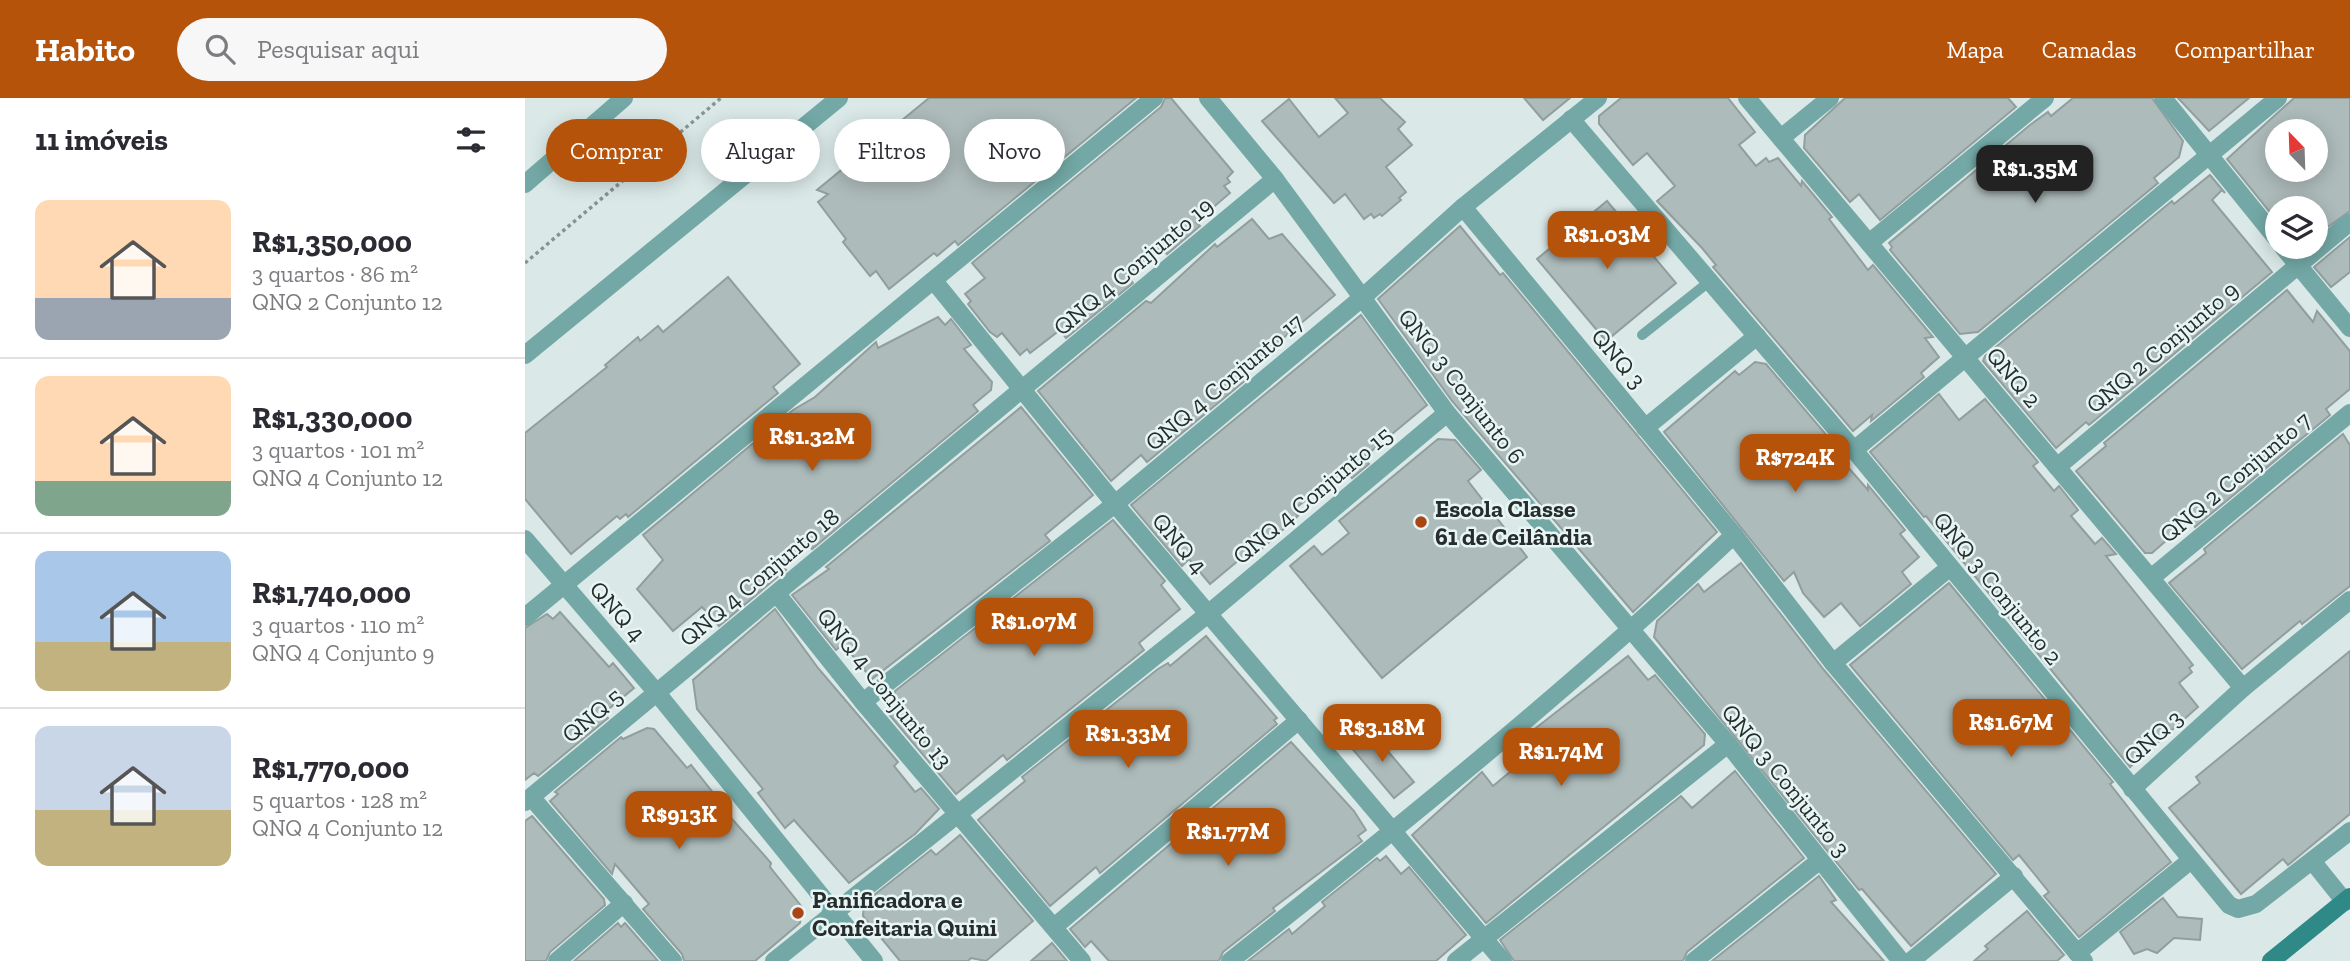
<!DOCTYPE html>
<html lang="pt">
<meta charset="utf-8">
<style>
body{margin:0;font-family:"Zilla Slab",serif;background:#f7f7f7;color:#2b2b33;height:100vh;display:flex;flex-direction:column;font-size:26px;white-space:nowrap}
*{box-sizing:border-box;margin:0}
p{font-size:23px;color:#7c7c81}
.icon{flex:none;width:38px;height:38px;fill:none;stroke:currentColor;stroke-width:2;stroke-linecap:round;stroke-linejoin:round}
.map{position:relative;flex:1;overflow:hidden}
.drawer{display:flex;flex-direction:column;background:#fff;width:525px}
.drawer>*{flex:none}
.top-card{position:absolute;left:21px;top:21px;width:665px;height:63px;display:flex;gap:14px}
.needle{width:46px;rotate:337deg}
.tools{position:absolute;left:1740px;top:21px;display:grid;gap:14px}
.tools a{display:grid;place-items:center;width:63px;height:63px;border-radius:50%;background:#fff;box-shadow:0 4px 18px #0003;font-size:35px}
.price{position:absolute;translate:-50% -60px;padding:0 16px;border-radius:14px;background:#b45309;color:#fff;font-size:23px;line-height:46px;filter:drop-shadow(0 2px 4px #0008)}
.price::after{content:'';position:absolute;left:50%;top:42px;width:21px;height:16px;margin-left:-10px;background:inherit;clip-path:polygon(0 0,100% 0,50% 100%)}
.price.on{background:#222;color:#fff}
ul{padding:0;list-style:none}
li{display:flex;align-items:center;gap:21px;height:175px;padding:0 35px}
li+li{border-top:2px solid #e1e1e2}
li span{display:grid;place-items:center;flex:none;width:196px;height:140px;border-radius:14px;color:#555}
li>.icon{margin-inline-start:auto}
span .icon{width:84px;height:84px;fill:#fffc;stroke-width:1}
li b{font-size:30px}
h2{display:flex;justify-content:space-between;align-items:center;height:84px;padding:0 35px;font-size:30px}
.tag{padding:0 24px;border-radius:32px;background:#fff;box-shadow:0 4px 18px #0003;font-size:24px;line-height:63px}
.tag.on{background:#b45309;color:#fff}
header{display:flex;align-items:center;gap:42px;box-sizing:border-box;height:98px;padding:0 35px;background:#b45309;color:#fff}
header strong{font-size:33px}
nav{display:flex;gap:38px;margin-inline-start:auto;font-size:24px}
.search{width:490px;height:63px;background:#f7f7f7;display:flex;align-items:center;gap:18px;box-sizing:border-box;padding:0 24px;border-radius:38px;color:#7c7c81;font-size:26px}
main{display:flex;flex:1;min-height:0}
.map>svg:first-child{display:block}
.building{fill:#adbbba;stroke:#919e9e;stroke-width:2;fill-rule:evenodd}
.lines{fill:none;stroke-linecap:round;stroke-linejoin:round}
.path{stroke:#879291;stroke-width:3.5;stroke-dasharray:3.5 3.5;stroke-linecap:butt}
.service{stroke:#73a8a6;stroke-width:10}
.minor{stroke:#73a8a6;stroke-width:18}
.tertiary{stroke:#73a8a6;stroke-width:18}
.secondary{stroke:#2e8987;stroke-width:18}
.poi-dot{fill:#aa4615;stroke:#e7f6f5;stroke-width:2.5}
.labels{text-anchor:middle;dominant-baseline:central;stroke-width:5;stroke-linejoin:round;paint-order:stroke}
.street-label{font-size:24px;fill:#272d2c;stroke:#e7f6f5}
.poi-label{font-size:24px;font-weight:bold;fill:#272d2c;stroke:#e7f6f5;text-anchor:start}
</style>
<header>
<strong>Habito</strong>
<div class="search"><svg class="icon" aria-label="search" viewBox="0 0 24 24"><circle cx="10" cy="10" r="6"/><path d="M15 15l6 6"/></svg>Pesquisar aqui</div>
<nav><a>Mapa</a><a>Camadas</a><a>Compartilhar</a></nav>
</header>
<main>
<section class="drawer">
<h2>11 imóveis<svg class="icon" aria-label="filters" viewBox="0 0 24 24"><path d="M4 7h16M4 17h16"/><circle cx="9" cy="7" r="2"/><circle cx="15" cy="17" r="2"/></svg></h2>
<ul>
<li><span style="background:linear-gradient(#ffd9b3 70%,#9aa5b1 0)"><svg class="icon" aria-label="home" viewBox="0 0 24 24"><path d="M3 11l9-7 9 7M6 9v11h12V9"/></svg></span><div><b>R$1,350,000</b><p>3 quartos · 86 m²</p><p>QNQ 2 Conjunto 12</p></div></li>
<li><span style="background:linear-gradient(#ffd9b3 75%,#7fa58c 0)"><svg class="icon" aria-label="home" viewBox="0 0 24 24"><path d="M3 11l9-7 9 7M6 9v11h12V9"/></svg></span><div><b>R$1,330,000</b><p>3 quartos · 101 m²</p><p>QNQ 4 Conjunto 12</p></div></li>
<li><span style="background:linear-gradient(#a9c7e8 65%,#c2b280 0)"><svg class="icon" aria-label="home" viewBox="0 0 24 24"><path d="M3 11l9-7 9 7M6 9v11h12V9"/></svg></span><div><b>R$1,740,000</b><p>3 quartos · 110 m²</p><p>QNQ 4 Conjunto 9</p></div></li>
<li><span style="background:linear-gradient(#c9d6e8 60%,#c2b280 0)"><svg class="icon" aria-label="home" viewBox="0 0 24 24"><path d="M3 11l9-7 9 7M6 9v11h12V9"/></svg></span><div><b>R$1,770,000</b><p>5 quartos · 128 m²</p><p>QNQ 4 Conjunto 12</p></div></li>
</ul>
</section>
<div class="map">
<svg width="1825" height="863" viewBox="0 0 1825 863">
<rect width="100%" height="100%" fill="#dae9e8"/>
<g class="building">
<polygon points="404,0 611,0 433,147 430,143 412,158 409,155 364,191 351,173 345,178 318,144 321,141 293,104 303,96 292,92"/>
<polygon points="640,0 646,0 708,74 702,80 705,84 699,88 705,95 671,124 675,128 642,156 636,149 602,177 608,185 541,240 535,232 505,255 502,251 495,257 477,235 472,239 465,234 443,206 446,203 440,196 460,180 447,165 636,9"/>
<polygon points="810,0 855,0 880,24 873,31 887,47 861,69 881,94 874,100 876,102 857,118 855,116 849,120 846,116 839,121 820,96 809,105 737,23 764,1 794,39 823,15"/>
<polygon points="999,0 1045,0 1018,22"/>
<polygon points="1096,0 1203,0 1230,34 1214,47 1231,68 1241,60 1244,64 1253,60 1276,88 1277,83 1307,119 1304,121 1343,172 1348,167 1408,239 1400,240 1414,259 1396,275 1399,279 1346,323 1347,317 1328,333 1188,169 1191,167 1177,150 1132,103 1150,88 1122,55 1108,67 1074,26 1074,18"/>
<polygon points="1320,0 1483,0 1491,9 1355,122 1334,96 1325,104 1279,50 1280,37"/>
<polygon points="1548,0 1627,0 1658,43 1654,59 1629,80 1633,85 1453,234 1435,236 1365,152 1367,149 1364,145 1505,27 1523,14 1526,18"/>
<polygon points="1653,0 1724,0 1684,33"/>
<path d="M1769,0H1825V113L1790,138V110H1752V123L1702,61ZM1752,33H1790V72H1752Z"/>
<polygon points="1685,77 1700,95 1697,92 1687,102 1747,174 1564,327 1561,324 1531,350 1458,263 1460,258 1647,103 1649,106"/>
<polygon points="1082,103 1151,185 1081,243 1012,161"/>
<polygon points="727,121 744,141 757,136 810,197 716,275 722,281 622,364 616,357 586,383 513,293 621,203 626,205 690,146 692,149"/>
<polygon points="935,128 975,177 978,175 1192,434 1108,514 927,303 853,201"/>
<polygon points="1825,139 1825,174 1806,189 1789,169"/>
<polygon points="203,179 275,266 248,289 253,295 103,419 101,416 95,421 92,418 46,456 0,401 0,335 82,269 80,267 113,239 115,243 133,228 138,234"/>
<polygon points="1762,192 1788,224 1792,213 1825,253 1825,291 1801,311 1805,317 1670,429 1666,421 1627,455 1620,455 1551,373 1581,348 1579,345"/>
<polygon points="836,217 902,307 838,360 844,366 827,380 820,372 768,412 773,418 741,447 724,461 720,457 685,486 664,461 657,468 606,407"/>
<polygon points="413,219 420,227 426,221 446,247 439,251 467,284 466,292 448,307 453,313 287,451 281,444 259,470 261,472 194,528 177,509 148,533 112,491 138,462 118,437 268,312 290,299 351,244 353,250"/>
<polygon points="1230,264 1241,266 1310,347 1306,350 1343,392 1343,387 1380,432 1375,436 1394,459 1377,474 1386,486 1335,528 1316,505 1299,519 1278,495 1269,474 1259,483 1139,334 1210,273 1214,277"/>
<polygon points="1414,296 1434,322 1460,301 1513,364 1508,368 1529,393 1534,388 1553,412 1546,418 1570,446 1577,440 1591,456 1581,458 1668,567 1664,570 1667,574 1654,585 1673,609 1605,669 1401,418 1399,419 1345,354"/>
<polygon points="496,309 568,397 520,437 525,443 347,581 318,546 311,552 267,497 304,471 301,469"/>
<polygon points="1818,336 1825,347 1825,488 1777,526 1775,523 1717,571 1644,485 1681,455 1679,451"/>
<polygon points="913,341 930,342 956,372 943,383 1002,459 857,580 765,468 789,448 797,457 824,435 814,423"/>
<polygon points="588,422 640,483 636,487 655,511 614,545 619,552 482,662 478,657 431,696 362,614 367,611 370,593"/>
<polygon points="1216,465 1299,572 1471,776 1386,848 1337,791 1334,792 1129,539 1132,523 1173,486 1179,494"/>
<polygon points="1424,485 1588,684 1585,686 1646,764 1554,839 1519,798 1524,794 1494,757 1488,762 1325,567"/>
<polygon points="250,511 293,570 373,664 369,668 390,694 396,690 414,711 390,736 324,785 269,722 260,730 233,695 238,691 172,611 168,582"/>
<polygon points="35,514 84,569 88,565 109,590 79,615 83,620 13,678 9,675 0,682 0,530 22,516 28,521"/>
<polygon points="681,538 752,620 749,622 752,626 575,775 571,769 525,808 453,722 500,683 497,679 633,571 643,565 645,568"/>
<polygon points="1825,553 1825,716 1763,767 1758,761 1716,796 1644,710 1675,685 1671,679"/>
<polygon points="1103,558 1123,582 1130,577 1180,636 1179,647 961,825 887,737 957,674 968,688 1003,659 992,649 1009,635 1007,633"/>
<polygon points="122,630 129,631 162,670 166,667 193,701 191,703 246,765 245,769 277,809 275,825 230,863 159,863 157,856 118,811 124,806 90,766 87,776 25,703 33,696 30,694 96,639 98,641"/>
<polygon points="844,631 889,684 869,700 825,648"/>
<polygon points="766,644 829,713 841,732 833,738 837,743 748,810 750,813 698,854 694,863 584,863 566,843 560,849 545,831"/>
<polygon points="1210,673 1279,760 1162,854 1158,863 989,863 975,842 1156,698 1167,710"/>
<polygon points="7,718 79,801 80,807 25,854 21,863 0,863 0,723"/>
<polygon points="435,737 508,823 461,863 446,860 443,863 375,863 338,818 339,805 406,752 411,757"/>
<polygon points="861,758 876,776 884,769 941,837 911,863 723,863 764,831 767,836 800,808 797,804 852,760 855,763"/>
<polygon points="1294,778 1311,802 1306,804 1359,863 1187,863"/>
<polygon points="1638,800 1653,819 1677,821 1675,842 1649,840 1632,855 1622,851 1609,856 1595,834"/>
<polygon points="1502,813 1539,857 1532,863 1449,863 1463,851 1460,848"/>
<polygon points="93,825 96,829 100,825 133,863 49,863"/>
<polygon points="527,845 542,863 506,863"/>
</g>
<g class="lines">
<polyline class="path" points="0,165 196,0"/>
<polyline class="service" points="1117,237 1185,183"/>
<g class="minor">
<polyline points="683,0 750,81 922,315 1203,646 1376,863"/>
<polyline points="1222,0 1718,590"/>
<polyline points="1638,0 1752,141"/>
<polyline points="1046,21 1329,352 1704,807 1713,811 1731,806 1825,733"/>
<polyline points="1256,40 1305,0"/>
<polyline points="938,109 1209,437 1308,565 1559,863"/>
<polyline points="1344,145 1520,0"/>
<polyline points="1758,149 1825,230"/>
<polyline points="409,183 590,406 978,863"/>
<polyline points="0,257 314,0"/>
<polyline points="1120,330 1232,238"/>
<polyline points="1329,352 1753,0"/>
<polyline points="1532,369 1825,124"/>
<polyline points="0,441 132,595 349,863"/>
<polyline points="1626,480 1825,315"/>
<polyline points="252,496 338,604 557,863"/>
<polyline points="0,519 629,0"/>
<polyline points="1308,565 1424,470"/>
<polyline points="338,604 590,406 838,199 938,109 1073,0"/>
<polyline points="1607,691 1718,590 1825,502"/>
<polyline points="6,699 148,863"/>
<polyline points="0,704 750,81"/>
<polyline points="1788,764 1820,804"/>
<polyline points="529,829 774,622"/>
<polyline points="1552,855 1666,762"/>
<polyline points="32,863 99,805"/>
<polyline points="249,863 683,516 922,315"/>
<path d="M705,863C877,727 1048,588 1209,437"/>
<polyline points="931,863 1203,646"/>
<polyline points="1169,863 1294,763"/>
<polyline points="1386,863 1489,778"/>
</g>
<polyline class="tertiary" points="0,86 99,0"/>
<polyline class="secondary" points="1746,863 1825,799"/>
</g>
<g class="poi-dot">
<circle cx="896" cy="424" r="7"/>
<circle cx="273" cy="815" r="7"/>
</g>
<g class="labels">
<g class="street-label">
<text transform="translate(608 168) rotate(-40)">QNQ 4 Conjunto 19</text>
<text transform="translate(1637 249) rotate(-40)">QNQ 2 Conjunto 9</text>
<text transform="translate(1094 260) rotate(50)">QNQ 3</text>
<text transform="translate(1489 279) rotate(50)">QNQ 2</text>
<text transform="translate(699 284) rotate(-40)">QNQ 4 Conjunto 17</text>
<text transform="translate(937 288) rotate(52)">QNQ 3 Conjunto 6</text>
<text transform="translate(1710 379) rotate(-40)">QNQ 2 Conjunto 7</text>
<text transform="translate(787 397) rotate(-40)">QNQ 4 Conjunto 15</text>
<text transform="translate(655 445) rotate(50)">QNQ 4</text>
<text transform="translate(234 479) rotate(-40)">QNQ 4 Conjunto 18</text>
<text transform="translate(1473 490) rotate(51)">QNQ 3 Conjunto 2</text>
<text transform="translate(93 513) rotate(49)">QNQ 4</text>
<text transform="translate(360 590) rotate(51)">QNQ 4 Conjunto 13</text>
<text transform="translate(67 617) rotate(-40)">QNQ 5</text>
<text transform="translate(1628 639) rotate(-42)">QNQ 3</text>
<text transform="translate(1261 682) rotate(51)">QNQ 3 Conjunto 3</text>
</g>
<g class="poi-label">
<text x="910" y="410">Escola Classe<tspan x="910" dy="28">61 de Ceilândia</tspan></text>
<text x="287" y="801">Panificadora e<tspan x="287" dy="28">Confeitaria Quini</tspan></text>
</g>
</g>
</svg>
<div class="tools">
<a><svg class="needle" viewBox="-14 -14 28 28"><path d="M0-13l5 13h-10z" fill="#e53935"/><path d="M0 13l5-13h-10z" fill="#7c7c81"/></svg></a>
<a><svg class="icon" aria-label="layers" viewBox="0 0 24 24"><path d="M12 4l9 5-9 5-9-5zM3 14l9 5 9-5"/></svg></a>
</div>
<b class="price on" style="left:1510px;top:107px">R$1.35M</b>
<b class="price" style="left:1082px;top:173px">R$1.03M</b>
<b class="price" style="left:287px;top:375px">R$1.32M</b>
<b class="price" style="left:1270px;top:396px">R$724K</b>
<b class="price" style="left:509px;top:560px">R$1.07M</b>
<b class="price" style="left:1486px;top:661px">R$1.67M</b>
<b class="price" style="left:857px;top:666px">R$3.18M</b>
<b class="price" style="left:603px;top:672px">R$1.33M</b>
<b class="price" style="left:1036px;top:690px">R$1.74M</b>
<b class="price" style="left:154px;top:753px">R$913K</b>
<b class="price" style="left:703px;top:770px">R$1.77M</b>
<div class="top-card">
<a class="tag on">Comprar</a>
<a class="tag">Alugar</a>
<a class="tag">Filtros</a>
<a class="tag">Novo</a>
</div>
</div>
</main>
